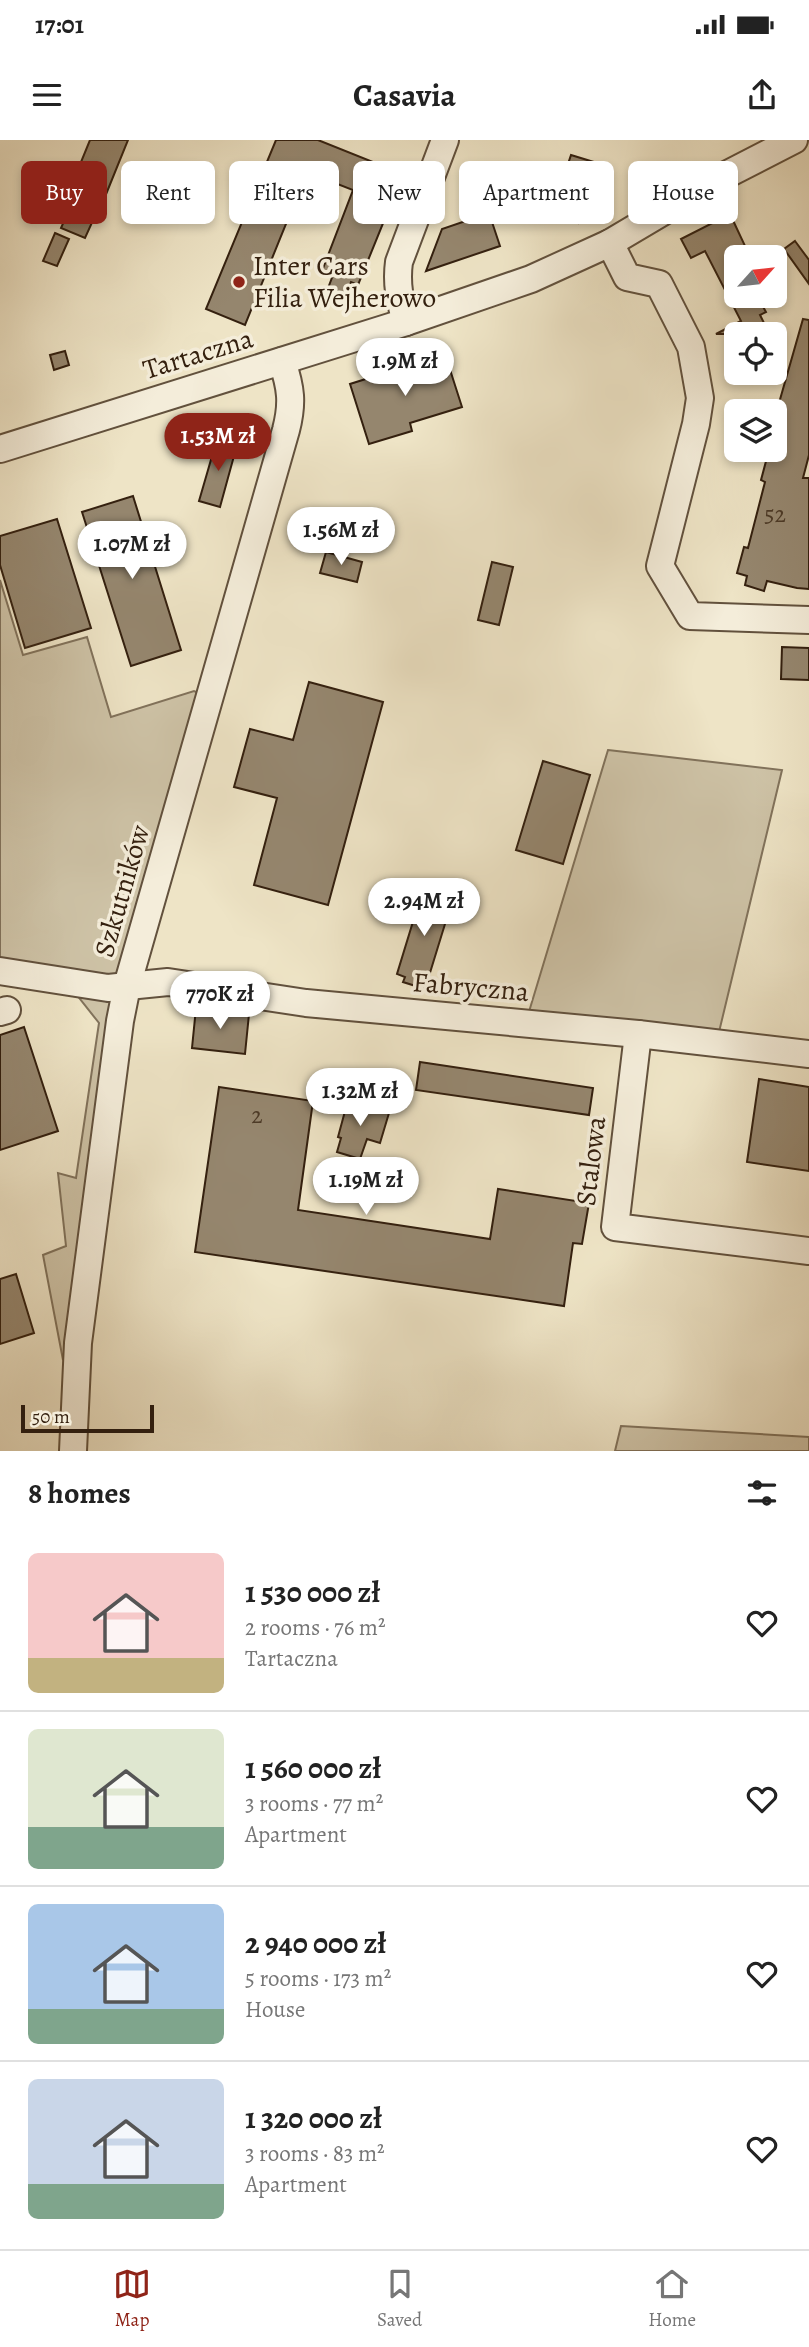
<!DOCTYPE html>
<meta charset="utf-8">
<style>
body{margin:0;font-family:Alegreya,serif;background:#f2f2f2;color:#222;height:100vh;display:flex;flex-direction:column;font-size:26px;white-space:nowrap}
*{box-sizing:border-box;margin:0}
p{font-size:23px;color:#767676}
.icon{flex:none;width:38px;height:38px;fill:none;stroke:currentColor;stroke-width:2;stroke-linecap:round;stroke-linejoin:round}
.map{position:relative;height:1311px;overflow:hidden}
.panel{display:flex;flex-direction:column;background:#fff;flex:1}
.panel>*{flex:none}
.hud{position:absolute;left:21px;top:21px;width:768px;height:63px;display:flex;gap:14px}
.needle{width:46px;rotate:63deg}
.controls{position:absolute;left:724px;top:105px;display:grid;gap:14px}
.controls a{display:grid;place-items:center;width:63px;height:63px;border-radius:10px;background:#fff;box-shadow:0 4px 10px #0003;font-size:35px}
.scale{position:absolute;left:21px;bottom:18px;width:133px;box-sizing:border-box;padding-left:7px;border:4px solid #34200f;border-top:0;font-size:19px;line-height:24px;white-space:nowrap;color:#34200f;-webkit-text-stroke:5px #f4edda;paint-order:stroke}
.price{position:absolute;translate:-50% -60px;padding:0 16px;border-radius:24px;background:#fff;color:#222;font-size:23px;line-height:46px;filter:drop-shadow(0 2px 4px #0008)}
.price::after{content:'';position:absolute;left:50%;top:42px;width:21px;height:16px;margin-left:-10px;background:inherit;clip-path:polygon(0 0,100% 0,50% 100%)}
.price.active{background:#8f2418;color:#fff}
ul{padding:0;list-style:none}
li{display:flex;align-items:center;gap:21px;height:175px;padding:0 28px}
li+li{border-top:2px solid #e0e0e0}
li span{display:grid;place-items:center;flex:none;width:196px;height:140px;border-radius:10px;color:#555}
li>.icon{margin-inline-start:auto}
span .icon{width:84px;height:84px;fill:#fffc;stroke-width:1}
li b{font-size:30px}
h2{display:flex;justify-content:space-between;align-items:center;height:84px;padding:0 28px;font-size:30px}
.chip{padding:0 24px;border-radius:10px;background:#fff;box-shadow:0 4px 10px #0003;font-size:24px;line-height:63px}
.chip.active{background:#8f2418;color:#fff}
.status{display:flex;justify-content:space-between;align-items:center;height:49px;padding:0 35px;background:#fff;direction:ltr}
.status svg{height:19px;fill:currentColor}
header{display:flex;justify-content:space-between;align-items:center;height:91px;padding:0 28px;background:#fff;font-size:32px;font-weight:600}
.menu{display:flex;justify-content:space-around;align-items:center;height:98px;border-top:2px solid #e0e0e0;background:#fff;font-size:19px;color:#767676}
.menu a{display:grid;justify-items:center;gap:4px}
.menu .active{color:#8f2418}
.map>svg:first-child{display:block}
.green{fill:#cec3a7;stroke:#81725b;stroke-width:2}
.building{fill:#95866e;stroke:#34200f;stroke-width:2}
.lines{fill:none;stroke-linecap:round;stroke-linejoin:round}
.minor-casing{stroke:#62513d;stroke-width:30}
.minor{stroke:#f4edda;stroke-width:26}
.poi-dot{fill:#8f2418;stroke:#f4edda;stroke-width:2.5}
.labels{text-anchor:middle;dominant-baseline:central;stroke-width:7;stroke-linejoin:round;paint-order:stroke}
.number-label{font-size:24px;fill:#4c3a27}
.poi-label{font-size:28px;fill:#34200f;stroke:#f4edda;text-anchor:start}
.street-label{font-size:28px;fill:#34200f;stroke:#f4edda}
</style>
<div class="status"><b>17:01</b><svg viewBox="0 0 49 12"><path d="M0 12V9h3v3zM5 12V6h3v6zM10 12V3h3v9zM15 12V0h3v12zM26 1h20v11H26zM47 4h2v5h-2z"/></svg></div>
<header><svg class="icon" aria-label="menu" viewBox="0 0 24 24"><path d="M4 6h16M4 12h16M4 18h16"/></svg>Casavia<svg class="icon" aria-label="share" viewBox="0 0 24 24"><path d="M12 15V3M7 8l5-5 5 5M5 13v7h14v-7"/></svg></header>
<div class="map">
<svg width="809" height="1311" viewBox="0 0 809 1311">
<rect width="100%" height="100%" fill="#eee4c6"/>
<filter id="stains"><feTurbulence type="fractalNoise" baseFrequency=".00286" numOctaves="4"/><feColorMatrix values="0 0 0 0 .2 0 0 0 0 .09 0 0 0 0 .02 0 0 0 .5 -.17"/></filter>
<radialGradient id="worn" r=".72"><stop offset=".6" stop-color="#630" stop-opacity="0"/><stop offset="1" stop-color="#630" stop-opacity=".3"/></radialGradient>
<g class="green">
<polygon points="0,440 23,515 87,497 111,577 194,551 203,555 114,857 63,1220 43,1115 66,1106 58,1033 76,1038 99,883 76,854 0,842"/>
<polygon points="608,610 782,630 719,892 528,875"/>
<polygon points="621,1286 809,1297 809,1311 615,1311"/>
</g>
<g class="building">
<polygon points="90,0 128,0 96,79 94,78 85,98 61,88 70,68 63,66"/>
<polygon points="276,0 318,0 403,34 358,145 351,142 344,162 325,156 333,135 322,131 353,50 307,32 245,185 206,169"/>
<polygon points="571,15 597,23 578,83 551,75"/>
<polygon points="489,73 500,106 426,131 442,89"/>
<polygon points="730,74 746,108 736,114 737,156 757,156 766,172 760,175 767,189 757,194 716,194 741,181 705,111 691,118 681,99"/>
<polygon points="55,93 69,99 57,126 43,121"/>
<polygon points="795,101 809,120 809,144 784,109"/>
<polygon points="803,179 809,180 809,315 803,338 809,338 809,449 797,448 767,441 764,451 745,445 747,436 737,433 744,407 748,408 765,342 761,340 769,310 775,310 775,286 781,263 779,263"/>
<polygon points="65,211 69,225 54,230 50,215"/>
<polygon points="445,214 462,267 410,283 412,291 369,304 350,244"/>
<polygon points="217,299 237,305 220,367 199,361"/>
<polygon points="133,356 181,510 131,526 82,372"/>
<polygon points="57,379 91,488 25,508 0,425 0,396"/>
<polygon points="326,412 362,422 357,442 320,433"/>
<polygon points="492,422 513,427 499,485 478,480"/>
<polygon points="782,507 809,508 809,540 781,539"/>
<polygon points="309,542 383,562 328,765 254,745 277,658 234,647 250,589 293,600"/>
<polygon points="543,621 590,635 563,724 516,710"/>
<polygon points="423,749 453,758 425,849 403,842 405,837 397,834"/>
<polygon points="196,868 249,874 245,914 192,908"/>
<polygon points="24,887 58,991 0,1010 0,895"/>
<polygon points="420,922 593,948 589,975 416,950"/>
<polygon points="759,939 809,947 809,1031 747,1022"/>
<polygon points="219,947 313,961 298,1070 490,1099 498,1049 589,1063 582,1104 573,1103 564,1166 195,1112"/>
<polygon points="348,960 389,973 380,1003 367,999 360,1019 337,1012 341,998 338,997"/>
<polygon points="16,1134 34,1193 0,1204 0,1139"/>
</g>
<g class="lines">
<g class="minor-casing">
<g id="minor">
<polyline points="610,103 627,137 659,144 691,207 700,258 696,284 660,426 690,476 809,480"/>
<path d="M406,182C400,161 396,144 399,122L445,0"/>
<polyline points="0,309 406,182 531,139 610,103 718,39 794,0"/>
<polyline points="0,831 108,848 168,842 306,863 638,894 809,914"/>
<polyline points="0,872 7,870"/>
<polyline points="638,894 615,1087 809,1111"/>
<path d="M73,1311L78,1203L120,881L127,846L286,290C293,263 291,248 282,221"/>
</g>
</g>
<use href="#minor" class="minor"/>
</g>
<circle class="poi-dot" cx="239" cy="142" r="7"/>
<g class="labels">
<g class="number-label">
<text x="775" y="374">52</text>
<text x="257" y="975">2</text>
</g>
<g class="poi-label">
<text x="253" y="126">Inter Cars<tspan x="253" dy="32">Filia Wejherowo</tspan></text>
</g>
<g class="street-label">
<text transform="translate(198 214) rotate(-17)">Tartaczna</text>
<text transform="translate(122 751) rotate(-74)">Szkutników</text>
<text transform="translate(471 847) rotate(5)">Fabryczna</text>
<text transform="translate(591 1021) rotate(-83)">Stalowa</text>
</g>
</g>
<rect width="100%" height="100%" filter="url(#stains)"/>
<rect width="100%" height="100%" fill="url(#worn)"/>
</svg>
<div class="controls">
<a><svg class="needle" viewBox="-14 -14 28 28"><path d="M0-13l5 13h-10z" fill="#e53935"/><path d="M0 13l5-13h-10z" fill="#767676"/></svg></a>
<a><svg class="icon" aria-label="locate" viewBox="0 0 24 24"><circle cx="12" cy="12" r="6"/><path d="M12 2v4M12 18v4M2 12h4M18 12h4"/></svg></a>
<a><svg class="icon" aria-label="layers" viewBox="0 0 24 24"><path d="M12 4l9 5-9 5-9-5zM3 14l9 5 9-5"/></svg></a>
</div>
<div class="scale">50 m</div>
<b class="price" style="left:405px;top:258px">1.9M zł</b>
<b class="price active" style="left:218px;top:333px">1.53M zł</b>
<b class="price" style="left:341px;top:427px">1.56M zł</b>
<b class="price" style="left:132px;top:441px">1.07M zł</b>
<b class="price" style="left:424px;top:798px">2.94M zł</b>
<b class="price" style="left:220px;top:891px">770K zł</b>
<b class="price" style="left:360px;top:988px">1.32M zł</b>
<b class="price" style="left:366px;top:1077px">1.19M zł</b>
<div class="hud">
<a class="chip active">Buy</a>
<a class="chip">Rent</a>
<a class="chip">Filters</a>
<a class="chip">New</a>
<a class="chip">Apartment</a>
<a class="chip">House</a>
</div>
</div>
<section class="panel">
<h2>8 homes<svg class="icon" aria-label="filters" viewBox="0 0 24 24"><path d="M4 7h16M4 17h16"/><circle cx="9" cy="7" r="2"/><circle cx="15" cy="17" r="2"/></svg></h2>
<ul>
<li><span style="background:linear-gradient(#f6c9c9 75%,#c2b280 0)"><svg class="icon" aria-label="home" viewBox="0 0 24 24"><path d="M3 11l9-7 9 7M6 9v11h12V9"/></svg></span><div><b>1 530 000 zł</b><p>2 rooms · 76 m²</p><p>Tartaczna</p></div><svg class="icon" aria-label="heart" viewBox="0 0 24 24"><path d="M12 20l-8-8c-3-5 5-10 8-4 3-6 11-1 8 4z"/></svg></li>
<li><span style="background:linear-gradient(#dfe7d0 70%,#7fa58c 0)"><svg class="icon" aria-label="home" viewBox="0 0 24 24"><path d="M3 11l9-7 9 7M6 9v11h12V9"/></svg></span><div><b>1 560 000 zł</b><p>3 rooms · 77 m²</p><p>Apartment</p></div><svg class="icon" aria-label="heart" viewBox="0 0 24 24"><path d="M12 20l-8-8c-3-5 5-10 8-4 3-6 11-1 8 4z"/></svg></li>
<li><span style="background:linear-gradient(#a9c7e8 75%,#7fa58c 0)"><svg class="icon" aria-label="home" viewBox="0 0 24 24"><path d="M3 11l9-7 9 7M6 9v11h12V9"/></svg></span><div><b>2 940 000 zł</b><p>5 rooms · 173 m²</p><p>House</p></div><svg class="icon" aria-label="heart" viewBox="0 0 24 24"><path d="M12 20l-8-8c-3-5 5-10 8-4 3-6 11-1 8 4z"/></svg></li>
<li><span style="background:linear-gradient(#c9d6e8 75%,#7fa58c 0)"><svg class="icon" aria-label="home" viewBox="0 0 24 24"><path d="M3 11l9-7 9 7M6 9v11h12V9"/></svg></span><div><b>1 320 000 zł</b><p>3 rooms · 83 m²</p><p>Apartment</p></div><svg class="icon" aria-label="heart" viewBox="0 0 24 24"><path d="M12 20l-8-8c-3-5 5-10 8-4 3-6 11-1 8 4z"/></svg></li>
</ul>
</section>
<nav class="menu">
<a class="active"><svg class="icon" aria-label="map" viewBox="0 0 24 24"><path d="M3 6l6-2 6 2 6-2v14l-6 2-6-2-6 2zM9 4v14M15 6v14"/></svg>Map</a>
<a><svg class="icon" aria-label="saved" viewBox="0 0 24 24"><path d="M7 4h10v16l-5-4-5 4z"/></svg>Saved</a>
<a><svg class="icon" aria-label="home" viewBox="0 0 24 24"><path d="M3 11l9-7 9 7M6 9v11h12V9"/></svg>Home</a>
</nav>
